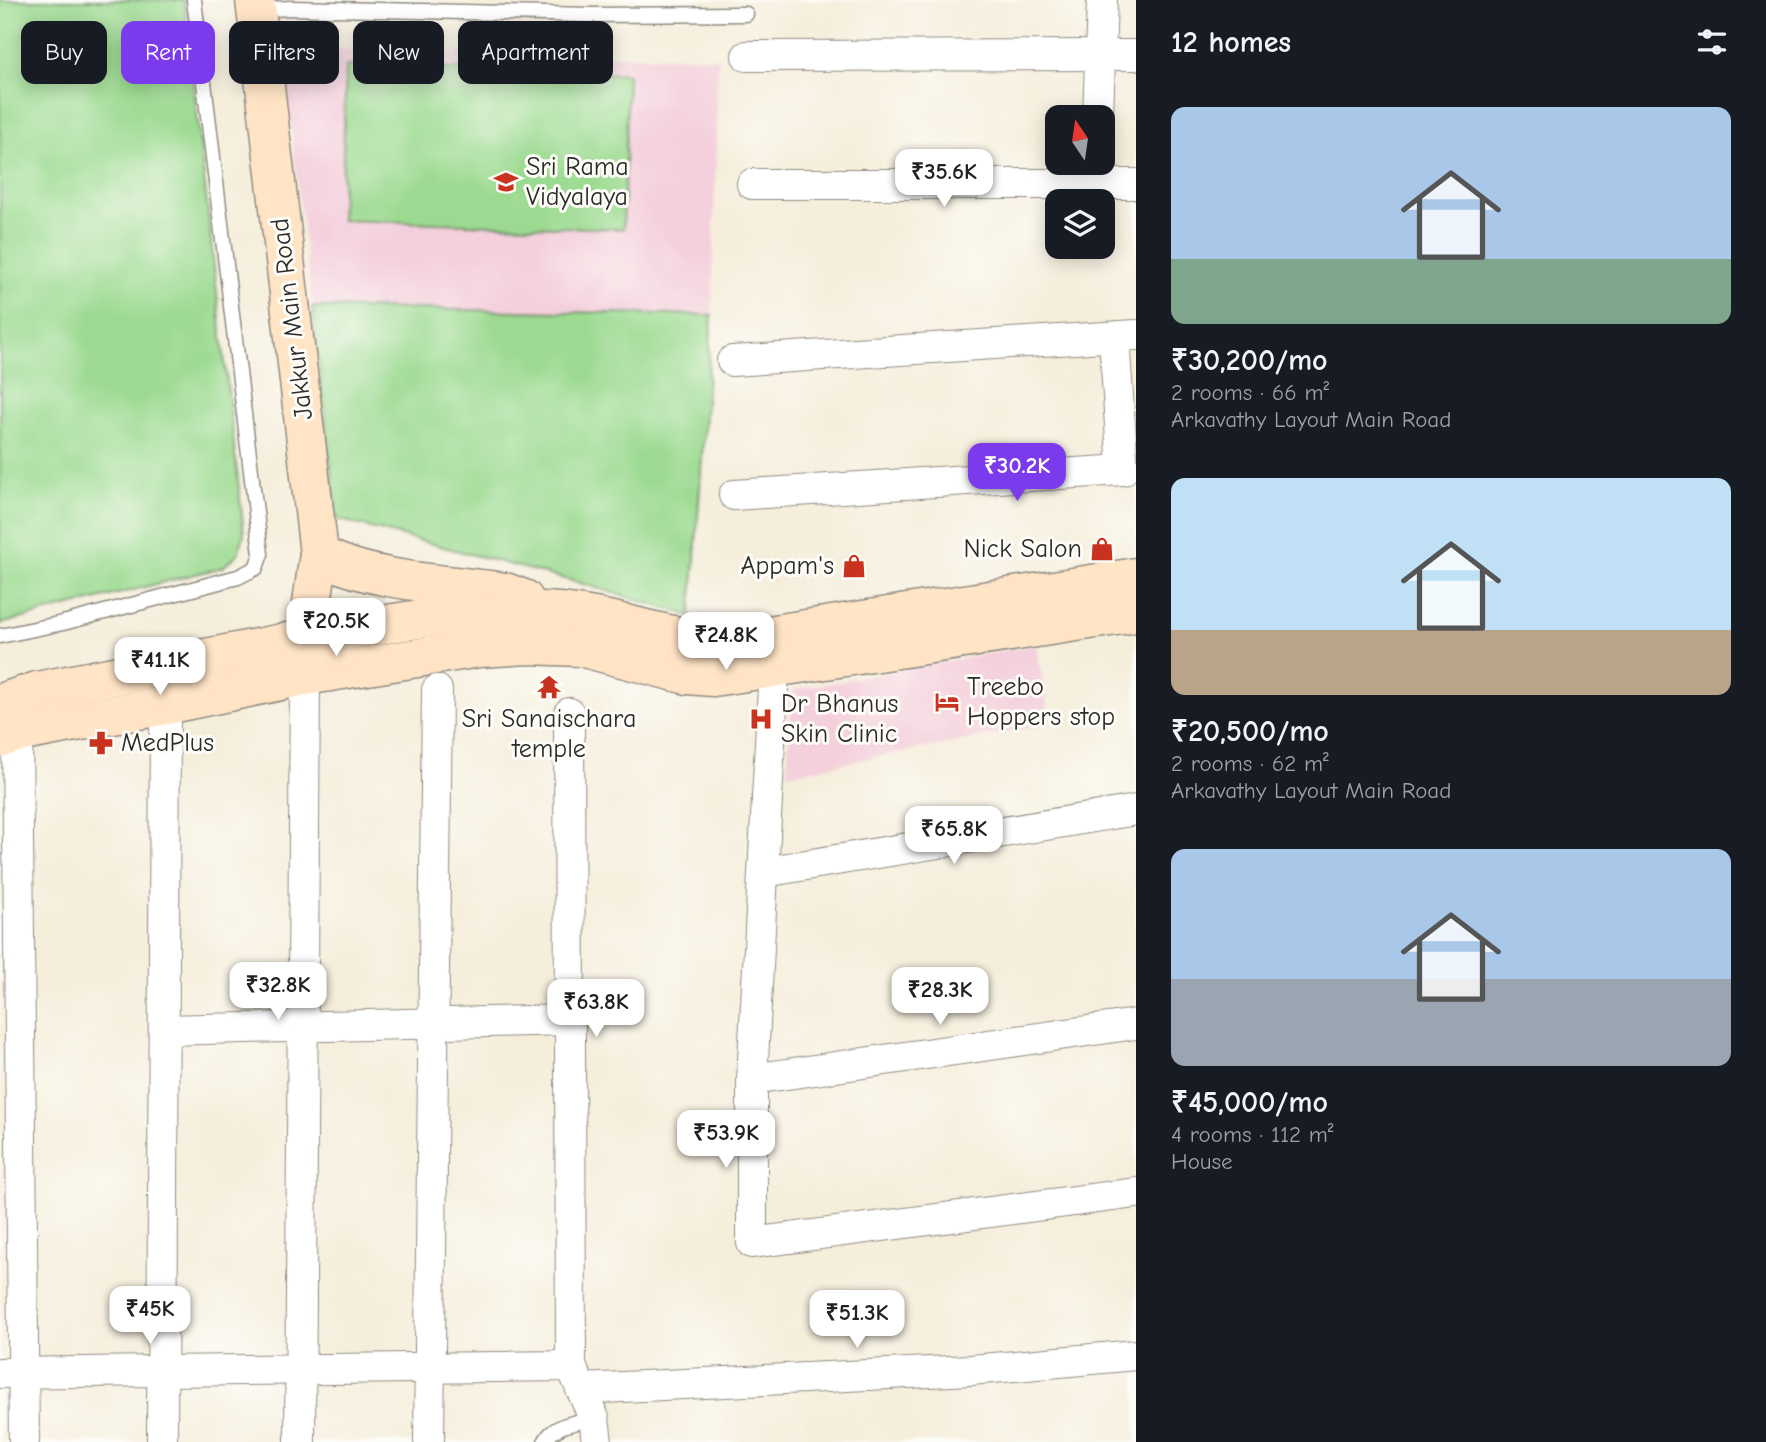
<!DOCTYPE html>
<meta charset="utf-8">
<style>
body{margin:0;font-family:"Comic Neue",sans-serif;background:#242831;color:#f1f3f6;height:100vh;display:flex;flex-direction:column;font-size:26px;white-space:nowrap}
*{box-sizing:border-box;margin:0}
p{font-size:23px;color:#9ea1a6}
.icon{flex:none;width:38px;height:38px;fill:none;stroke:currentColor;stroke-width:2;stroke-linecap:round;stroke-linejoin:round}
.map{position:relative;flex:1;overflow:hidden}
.side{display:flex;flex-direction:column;background:#171b24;width:630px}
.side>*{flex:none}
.top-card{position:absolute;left:21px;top:21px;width:665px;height:63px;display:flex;gap:14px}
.needle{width:46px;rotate:347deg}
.controls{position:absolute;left:1045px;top:105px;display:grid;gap:14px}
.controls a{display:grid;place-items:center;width:70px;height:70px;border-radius:14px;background:#171b24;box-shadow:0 4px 18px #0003;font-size:35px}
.price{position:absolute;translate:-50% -60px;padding:0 16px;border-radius:14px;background:#fff;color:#222;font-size:23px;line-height:46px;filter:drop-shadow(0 2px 4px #0008)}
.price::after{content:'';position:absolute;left:50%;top:42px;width:21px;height:16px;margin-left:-10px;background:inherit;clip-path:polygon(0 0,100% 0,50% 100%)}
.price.active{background:#7c3aed;color:#fff}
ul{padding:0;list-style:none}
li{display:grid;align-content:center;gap:14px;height:371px;padding:0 35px}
li span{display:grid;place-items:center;height:217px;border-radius:14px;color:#555}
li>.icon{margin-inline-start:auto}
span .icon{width:126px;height:126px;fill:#fffc;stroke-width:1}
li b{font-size:30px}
h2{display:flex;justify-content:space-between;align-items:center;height:84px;padding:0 35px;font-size:30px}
.tag{padding:0 24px;border-radius:14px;background:#171b24;box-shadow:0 4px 18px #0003;font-size:24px;line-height:63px}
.tag.active{background:#7c3aed;color:#fff}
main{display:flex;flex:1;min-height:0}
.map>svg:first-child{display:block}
.built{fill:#f4cfdc}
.green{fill:#9bda90;stroke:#63825e;stroke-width:2}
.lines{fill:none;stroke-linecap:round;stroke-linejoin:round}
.lane-casing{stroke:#908c83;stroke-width:17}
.street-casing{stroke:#908c83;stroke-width:32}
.secondary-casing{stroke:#908c83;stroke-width:41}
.lane{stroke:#fff;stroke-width:14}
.street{stroke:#fff;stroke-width:30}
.secondary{stroke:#ffe4c6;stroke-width:38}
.labels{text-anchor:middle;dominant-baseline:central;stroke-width:6;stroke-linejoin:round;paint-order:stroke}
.poi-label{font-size:26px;fill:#2b2b2b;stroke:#fdfcf7;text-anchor:start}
.street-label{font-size:26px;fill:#2b2b2b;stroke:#fdfcf7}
</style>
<main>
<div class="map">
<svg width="1136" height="1442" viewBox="0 0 1136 1442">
<rect width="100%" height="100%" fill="#fdfcf7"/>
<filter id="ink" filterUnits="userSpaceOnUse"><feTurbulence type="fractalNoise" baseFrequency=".0143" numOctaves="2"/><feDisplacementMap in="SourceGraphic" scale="14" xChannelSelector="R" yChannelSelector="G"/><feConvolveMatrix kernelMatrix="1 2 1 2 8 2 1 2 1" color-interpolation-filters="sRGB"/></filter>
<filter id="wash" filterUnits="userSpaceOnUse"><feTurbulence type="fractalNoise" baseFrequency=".00686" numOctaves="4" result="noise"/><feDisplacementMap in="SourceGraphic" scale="28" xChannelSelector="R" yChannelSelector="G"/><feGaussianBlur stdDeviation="1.57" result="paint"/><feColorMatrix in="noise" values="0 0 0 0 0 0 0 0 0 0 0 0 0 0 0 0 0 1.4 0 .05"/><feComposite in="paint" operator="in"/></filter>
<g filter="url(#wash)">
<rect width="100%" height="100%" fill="#f5eedb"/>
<g class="built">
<polygon points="282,48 718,58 712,315 312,307"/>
<polygon points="1036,645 1051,724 787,774 792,690"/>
</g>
<g class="green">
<polygon points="0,0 184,0 244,534 238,554 223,567 0,624"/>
<polygon points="346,66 628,74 623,229 341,220"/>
<polygon points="312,307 712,315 691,616 580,583 337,519"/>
</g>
</g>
<g filter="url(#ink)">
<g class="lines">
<g class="lane-casing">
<g id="lane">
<polyline points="258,10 290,8 591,15 746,14"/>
<polyline points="0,636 63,623 238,577 256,568 261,554 194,0"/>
<path d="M545,1442C553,1424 576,1423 594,1418"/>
</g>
</g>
<g class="street-casing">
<g id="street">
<polyline points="747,56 1136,55"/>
<polyline points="1098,117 1102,0"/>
<polyline points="752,184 1136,184"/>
<polyline points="732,361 1136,335"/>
<polyline points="734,495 1123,470 1114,337"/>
<polyline points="774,668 752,1079 752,1243 1136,1193"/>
<polyline points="569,713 571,1366"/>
<polyline points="17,733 24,1442"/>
<polyline points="764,872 1136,810"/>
<polyline points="164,1030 570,1020"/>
<polyline points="752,1079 1136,1024"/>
<polyline points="0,1373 571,1366 594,1418 597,1442"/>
<polyline points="581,1389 971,1370 1136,1355"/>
<polyline points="162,1442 165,705"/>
<polyline points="300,1442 305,676"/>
<polyline points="429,1442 437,690"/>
</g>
</g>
<g class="secondary-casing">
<g id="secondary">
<polyline points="255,0 319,554 307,638 306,663"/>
<path d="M319,554C369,582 448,584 505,592L524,599"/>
<path d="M0,703L37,691C118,675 200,659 282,643C367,627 455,609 541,611C604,612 662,639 724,642L1136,577"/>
<polyline points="0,738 17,733 165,705 305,676 479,648 528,645 580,647 687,675 713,677 1136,613"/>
</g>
</g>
<use href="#lane" class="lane"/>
<use href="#street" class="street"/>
<use href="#secondary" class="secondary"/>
</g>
</g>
<defs>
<g id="school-bare" transform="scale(1.89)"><path d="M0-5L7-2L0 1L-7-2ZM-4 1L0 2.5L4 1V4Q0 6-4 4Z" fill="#c8321e" stroke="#fdfcf7" stroke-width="2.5" paint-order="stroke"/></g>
<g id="shop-bare" transform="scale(1.89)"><path d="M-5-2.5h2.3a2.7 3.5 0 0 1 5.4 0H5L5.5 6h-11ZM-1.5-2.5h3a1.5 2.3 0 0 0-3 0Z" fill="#c8321e" stroke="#fdfcf7" stroke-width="2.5" paint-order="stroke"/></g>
<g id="temple-bare" transform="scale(1.89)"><path d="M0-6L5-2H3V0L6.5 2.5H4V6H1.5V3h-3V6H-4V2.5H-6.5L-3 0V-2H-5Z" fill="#c8321e" stroke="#fdfcf7" stroke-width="2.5" paint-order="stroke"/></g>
<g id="hotel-bare" transform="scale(1.89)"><path d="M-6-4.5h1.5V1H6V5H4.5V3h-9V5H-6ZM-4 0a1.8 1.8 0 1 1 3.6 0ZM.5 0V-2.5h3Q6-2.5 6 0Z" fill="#c8321e" stroke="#fdfcf7" stroke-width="2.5" paint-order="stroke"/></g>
<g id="hospital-bare" transform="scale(1.89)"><path d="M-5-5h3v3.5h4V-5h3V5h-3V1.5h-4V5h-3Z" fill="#c8321e" stroke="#fdfcf7" stroke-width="2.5" paint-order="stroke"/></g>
<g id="pharmacy-bare" transform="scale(1.89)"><path d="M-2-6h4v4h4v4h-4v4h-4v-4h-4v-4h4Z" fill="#c8321e" stroke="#fdfcf7" stroke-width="2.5" paint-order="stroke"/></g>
</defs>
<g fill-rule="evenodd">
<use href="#school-bare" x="506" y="182"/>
<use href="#shop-bare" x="1102" y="549"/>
<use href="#shop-bare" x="854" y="566"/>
<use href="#temple-bare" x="549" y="687"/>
<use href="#hotel-bare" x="947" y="702"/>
<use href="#hospital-bare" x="761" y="719"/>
<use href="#pharmacy-bare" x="101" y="743"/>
</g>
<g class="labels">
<g class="poi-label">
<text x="526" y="167">Sri Rama<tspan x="526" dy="30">Vidyalaya</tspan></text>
<text x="1082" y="549" text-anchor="end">Nick Salon</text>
<text x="834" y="566" text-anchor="end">Appam's</text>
<text x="967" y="687">Treebo<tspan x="967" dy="30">Hoppers stop</tspan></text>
<text x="781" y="704">Dr Bhanus<tspan x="781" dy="30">Skin Clinic</tspan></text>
<text x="549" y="719" text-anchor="middle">Sri Sanaischara<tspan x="549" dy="30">temple</tspan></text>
<text x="121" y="743">MedPlus</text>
</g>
<g class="street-label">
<text transform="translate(292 319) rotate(-97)">Jakkur Main Road</text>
</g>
</g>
</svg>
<div class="controls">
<a><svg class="needle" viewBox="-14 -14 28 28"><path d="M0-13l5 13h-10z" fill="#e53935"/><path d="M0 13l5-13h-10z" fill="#9ea1a6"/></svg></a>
<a><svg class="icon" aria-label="layers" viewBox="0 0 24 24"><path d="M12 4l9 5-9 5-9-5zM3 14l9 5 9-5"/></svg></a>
</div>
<b class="price" style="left:944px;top:209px">₹35.6K</b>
<b class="price active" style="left:1017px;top:503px">₹30.2K</b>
<b class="price" style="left:336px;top:658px">₹20.5K</b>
<b class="price" style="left:726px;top:672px">₹24.8K</b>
<b class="price" style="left:160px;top:697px">₹41.1K</b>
<b class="price" style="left:954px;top:866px">₹65.8K</b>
<b class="price" style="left:278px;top:1022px">₹32.8K</b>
<b class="price" style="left:940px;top:1027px">₹28.3K</b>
<b class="price" style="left:596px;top:1039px">₹63.8K</b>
<b class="price" style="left:726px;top:1170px">₹53.9K</b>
<b class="price" style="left:150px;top:1346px">₹45K</b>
<b class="price" style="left:857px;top:1350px">₹51.3K</b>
<div class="top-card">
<a class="tag">Buy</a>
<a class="tag active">Rent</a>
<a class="tag">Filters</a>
<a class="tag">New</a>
<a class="tag">Apartment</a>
</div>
</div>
<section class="side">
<h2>12 homes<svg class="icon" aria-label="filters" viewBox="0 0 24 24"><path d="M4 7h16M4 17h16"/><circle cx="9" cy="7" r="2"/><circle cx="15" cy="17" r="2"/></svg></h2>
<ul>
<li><span style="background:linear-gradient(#a9c7e8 70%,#7fa58c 0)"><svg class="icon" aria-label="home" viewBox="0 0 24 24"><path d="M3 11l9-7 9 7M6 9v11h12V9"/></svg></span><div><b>₹30,200/mo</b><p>2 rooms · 66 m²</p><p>Arkavathy Layout Main Road</p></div></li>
<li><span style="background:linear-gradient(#bfe0f5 70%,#b9a48a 0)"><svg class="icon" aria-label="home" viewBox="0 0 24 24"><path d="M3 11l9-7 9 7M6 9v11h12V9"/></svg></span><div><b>₹20,500/mo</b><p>2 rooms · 62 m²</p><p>Arkavathy Layout Main Road</p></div></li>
<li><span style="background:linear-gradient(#a9c7e8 60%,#9aa5b1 0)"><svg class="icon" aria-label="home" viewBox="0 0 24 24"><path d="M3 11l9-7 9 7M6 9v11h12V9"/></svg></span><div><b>₹45,000/mo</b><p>4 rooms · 112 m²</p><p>House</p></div></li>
</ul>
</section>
</main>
